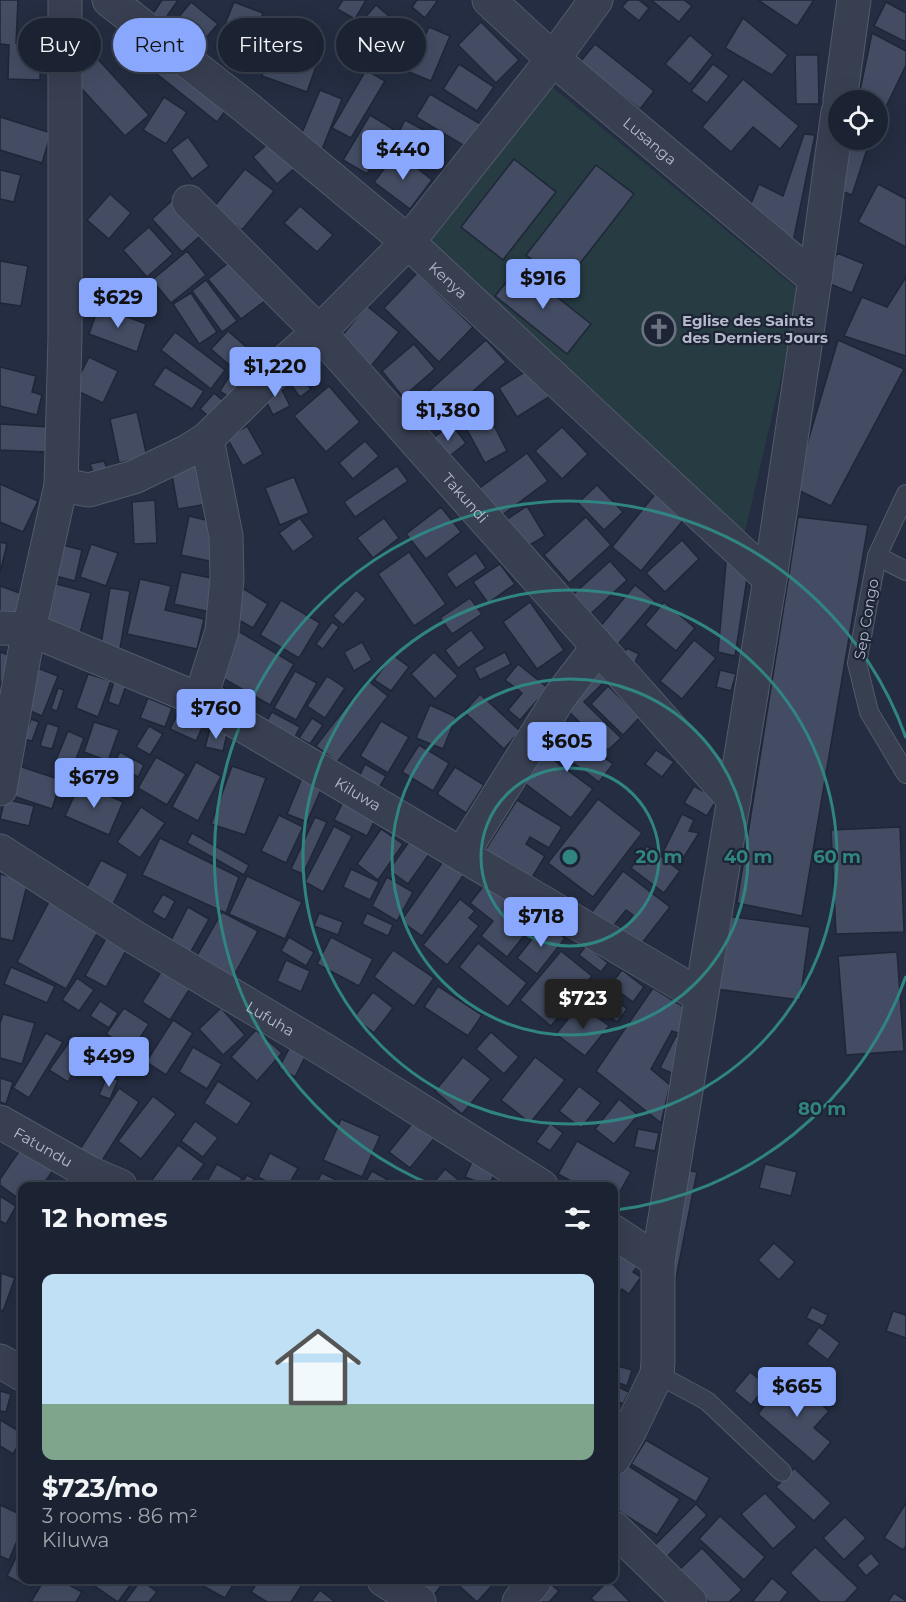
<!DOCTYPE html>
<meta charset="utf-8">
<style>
body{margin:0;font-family:Montserrat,sans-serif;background:#242a39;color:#f1f3f6;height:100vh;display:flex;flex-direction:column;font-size:22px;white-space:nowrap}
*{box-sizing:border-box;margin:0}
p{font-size:20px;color:#a0a4ab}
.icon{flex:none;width:33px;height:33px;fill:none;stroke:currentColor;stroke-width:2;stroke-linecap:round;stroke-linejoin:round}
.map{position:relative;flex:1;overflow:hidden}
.panel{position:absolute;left:18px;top:1182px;width:600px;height:402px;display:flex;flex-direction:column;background:#1b2231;border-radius:12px;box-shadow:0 6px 24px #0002,0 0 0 2px #393f4d}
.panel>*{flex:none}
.banner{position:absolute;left:18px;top:18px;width:600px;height:54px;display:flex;gap:12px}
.tools{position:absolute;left:828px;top:90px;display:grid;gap:12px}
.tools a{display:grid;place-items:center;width:60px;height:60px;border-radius:50%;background:#1b2231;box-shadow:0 6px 24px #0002,0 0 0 2px #393f4d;font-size:30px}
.price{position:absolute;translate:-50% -51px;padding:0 14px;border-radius:6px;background:#88a7fd;color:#111;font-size:20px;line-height:39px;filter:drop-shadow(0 2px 3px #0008)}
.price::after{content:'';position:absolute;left:50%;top:36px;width:18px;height:14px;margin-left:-9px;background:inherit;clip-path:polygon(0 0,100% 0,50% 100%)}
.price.active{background:#222;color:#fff}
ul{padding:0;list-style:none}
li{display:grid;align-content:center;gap:12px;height:318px;padding:0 24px}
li+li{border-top:2px solid #393f4d}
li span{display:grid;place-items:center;height:186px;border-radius:12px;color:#555}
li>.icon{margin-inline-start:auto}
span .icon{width:108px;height:108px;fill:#fffc;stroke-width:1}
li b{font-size:26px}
h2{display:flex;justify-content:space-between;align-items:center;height:72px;padding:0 24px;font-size:26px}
.chip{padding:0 21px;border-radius:27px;background:#1b2231;box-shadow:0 6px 24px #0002,0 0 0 2px #393f4d;font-size:21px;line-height:54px}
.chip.active{background:#88a7fd;color:#111}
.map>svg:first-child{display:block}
.green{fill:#263b42}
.building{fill:#434c63;stroke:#1f2638;stroke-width:1.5}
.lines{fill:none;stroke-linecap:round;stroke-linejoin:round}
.lane-casing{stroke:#535a6b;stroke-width:20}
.street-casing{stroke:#535a6b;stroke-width:35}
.lane{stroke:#383f51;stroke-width:18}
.street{stroke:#383f51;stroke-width:33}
.ring{fill:none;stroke:#308481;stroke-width:3}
.labels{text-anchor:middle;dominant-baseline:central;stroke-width:4.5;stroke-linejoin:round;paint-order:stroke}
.street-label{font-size:15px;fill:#b5bbcb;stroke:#1d2436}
.poi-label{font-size:15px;font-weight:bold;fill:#b5bbcb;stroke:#1d2436;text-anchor:start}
.centre{fill:#308481;stroke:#1d2436;stroke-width:3}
.ring-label{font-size:18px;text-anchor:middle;font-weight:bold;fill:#308481;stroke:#1d2436;stroke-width:4.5;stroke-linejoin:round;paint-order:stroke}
</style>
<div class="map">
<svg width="906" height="1602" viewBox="0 0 906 1602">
<rect width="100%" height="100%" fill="#242d41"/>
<polygon class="green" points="545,81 801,292 741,549 420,245"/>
<g class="building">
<polygon points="0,0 18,0 16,43 41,44 40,80 8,79 9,45 0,44"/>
<polygon points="162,0 178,0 161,25 150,18"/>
<polygon points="343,0 366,0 355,19 337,9"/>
<polygon points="417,0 438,0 425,18 412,7"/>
<polygon points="628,0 639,0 649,8 639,21 622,7"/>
<polygon points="651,0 684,0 692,6 679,22"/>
<polygon points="758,0 814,0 797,26"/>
<polygon points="191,2 218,24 204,40 178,18"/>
<polygon points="234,2 263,13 245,60 215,49"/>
<polygon points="886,2 906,13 906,42 874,26"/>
<polygon points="376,5 397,23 369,56 347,38"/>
<polygon points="743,18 788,55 772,75 725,48"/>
<polygon points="481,22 519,60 496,83 458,45"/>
<polygon points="429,27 450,36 431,81 409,72"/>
<polygon points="872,33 906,51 906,65 883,113 878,111 878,100 858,100"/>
<polygon points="690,35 713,55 690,84 665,64"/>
<polygon points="275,39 320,55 307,92 262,76"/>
<polygon points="595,44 654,91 640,109 580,62"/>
<polygon points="161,48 231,103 217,122 147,66"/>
<polygon points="795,55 818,55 819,104 796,104"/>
<polygon points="96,57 149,115 125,136 72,78"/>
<polygon points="459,64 494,87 477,111 443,89"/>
<polygon points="713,64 729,76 707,103 691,91"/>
<polygon points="366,70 385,81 351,138 332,128"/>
<polygon points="743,79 799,126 780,149 753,127 731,152 702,127"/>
<polygon points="320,90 342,99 319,157 296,147"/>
<polygon points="430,94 482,125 468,148 416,117"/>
<polygon points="164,97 187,112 166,144 143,130"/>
<polygon points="370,115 393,129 367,174 343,160"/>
<polygon points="0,117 51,133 42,163 0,150"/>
<polygon points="405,120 431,134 421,153 395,140"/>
<polygon points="804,134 815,135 793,242 750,206 759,184 783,196"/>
<polygon points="188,137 209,166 192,179 171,150"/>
<polygon points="273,139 298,165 277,184 253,157"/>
<polygon points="846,140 870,140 852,195 830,187"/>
<polygon points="397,152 432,180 410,209 374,182"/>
<polygon points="514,159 556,192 503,260 461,227"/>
<polygon points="596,165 634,194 564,284 526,255"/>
<polygon points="245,169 274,191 242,230 213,208"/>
<polygon points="0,170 21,175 14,202 0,199"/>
<polygon points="878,184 906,199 906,247 858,222"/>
<polygon points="110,194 131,213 109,239 87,220"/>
<polygon points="177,196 207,230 182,252 152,219"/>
<polygon points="300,206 333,235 317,252 284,223"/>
<polygon points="149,227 173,254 147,277 123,250"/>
<polygon points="187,251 206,275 171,303 152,280"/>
<polygon points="837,253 864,264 852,293 825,282"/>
<polygon points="237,256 270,297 241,319 208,279"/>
<polygon points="0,261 28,266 21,306 0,303"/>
<polygon points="519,267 591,324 567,354 495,296"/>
<polygon points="417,273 473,327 439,362 384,308"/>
<polygon points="906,277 906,356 844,336 862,297 887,307"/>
<polygon points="206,280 237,321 222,332 192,291"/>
<polygon points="191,293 217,332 199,344 173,304"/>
<polygon points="99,306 146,324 137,352 89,334"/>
<polygon points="367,306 399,332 371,366 339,339"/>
<polygon points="228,331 267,365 251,384 211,349"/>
<polygon points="175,332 225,370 211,389 161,350"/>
<polygon points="486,340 506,362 429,430 410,408"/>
<polygon points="838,340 904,369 831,506 794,488"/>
<polygon points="414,344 435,369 403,397 382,371"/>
<polygon points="89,357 118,371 103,403 73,389"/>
<polygon points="0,367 36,376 32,392 42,395 37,415 0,406"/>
<polygon points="165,367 204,391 192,409 153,385"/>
<polygon points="531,368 549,397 517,417 499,388"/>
<polygon points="296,369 311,389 300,397 285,377"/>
<polygon points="230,375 245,385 235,401 220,391"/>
<polygon points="277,380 290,406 273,415 260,389"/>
<polygon points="329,386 360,422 326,452 294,416"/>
<polygon points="214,393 228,405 214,421 200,409"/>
<polygon points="137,412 147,457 119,463 110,419"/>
<polygon points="488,414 507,451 485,463 465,426"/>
<polygon points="0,424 49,427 47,452 0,450"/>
<polygon points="451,424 466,443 446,459 431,440"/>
<polygon points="247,426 263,454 243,466 227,438"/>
<polygon points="562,427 588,454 562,479 535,451"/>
<polygon points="365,441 379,456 353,479 339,463"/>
<polygon points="527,453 548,481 498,518 477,490"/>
<polygon points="200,459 208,504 178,509 170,464"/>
<polygon points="104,461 111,478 97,483 90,464"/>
<polygon points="397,466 408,481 355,517 344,502"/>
<polygon points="294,477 309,513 280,525 265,488"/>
<polygon points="0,484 38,501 23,532 0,522"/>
<polygon points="597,485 623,512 604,530 578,503"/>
<polygon points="656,493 686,517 641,571 612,547"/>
<polygon points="155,500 157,543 134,544 132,502"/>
<polygon points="527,506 545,536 523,549 506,520"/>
<polygon points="441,507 461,532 426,559 406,534"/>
<polygon points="189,516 223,524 214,562 181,555"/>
<polygon points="586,517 611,545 569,583 544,555"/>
<polygon points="798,517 868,525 802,916 737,903"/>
<polygon points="300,518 314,537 293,552 279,533"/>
<polygon points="384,518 399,538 373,558 357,538"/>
<polygon points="682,540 699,559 665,592 646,573"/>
<polygon points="0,542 7,544 0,573"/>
<polygon points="51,542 82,550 75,581 44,573"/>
<polygon points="91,544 118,553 106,586 80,577"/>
<polygon points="409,552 446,604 414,626 378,574"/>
<polygon points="727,552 748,572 735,656 718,652"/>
<polygon points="476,553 486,568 456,588 446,574"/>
<polygon points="610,561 627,580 583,621 565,602"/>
<polygon points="500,564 515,584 488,603 473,582"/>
<polygon points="181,572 217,579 210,612 174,604"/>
<polygon points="140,579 171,586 165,610 204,619 197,649 127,634"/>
<polygon points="45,581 91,593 80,633 34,620"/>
<polygon points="635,585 655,601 613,650 594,634"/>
<polygon points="0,586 25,595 15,621 0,616"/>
<polygon points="110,588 130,591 119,654 100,651"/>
<polygon points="244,589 268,604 253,628 228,614"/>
<polygon points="356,590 366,599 343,625 333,616"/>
<polygon points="470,598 482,614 452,634 440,618"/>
<polygon points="281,600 320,623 299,658 260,635"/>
<polygon points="530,602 564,650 537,669 503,622"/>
<polygon points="664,602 695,628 676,651 645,625"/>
<polygon points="332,622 339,627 323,649 316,644"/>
<polygon points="471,630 485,648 458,668 445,650"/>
<polygon points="238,631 294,664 270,705 214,673"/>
<polygon points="694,640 716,658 682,699 660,681"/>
<polygon points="362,642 372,660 354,671 344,652"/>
<polygon points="627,648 639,654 632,668 619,661"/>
<polygon points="0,652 11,656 0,687"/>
<polygon points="434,652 458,676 435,699 411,674"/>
<polygon points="505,652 511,664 480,680 474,668"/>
<polygon points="393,655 409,667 391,691 374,680"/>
<polygon points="518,664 548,688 520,720 508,710 522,693 505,680"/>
<polygon points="35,667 58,676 42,716 19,706"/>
<polygon points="593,667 606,680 584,702 621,738 608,750 559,702"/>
<polygon points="720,670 736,674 731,691 716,687"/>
<polygon points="295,671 317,683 296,720 274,708"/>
<polygon points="88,674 111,681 98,717 76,708"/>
<polygon points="327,676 345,688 325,718 307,706"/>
<polygon points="367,680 388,696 337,762 316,746"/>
<polygon points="114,681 126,685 119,706 108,702"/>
<polygon points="213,682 245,698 239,711 206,694"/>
<polygon points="608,686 640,717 623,735 591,704"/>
<polygon points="58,688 64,690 57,711 51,709"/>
<polygon points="480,694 520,731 504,749 464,712"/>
<polygon points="148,698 172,708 165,727 140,718"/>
<polygon points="430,705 456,717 443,749 416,738"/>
<polygon points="181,707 206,719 196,741 170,729"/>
<polygon points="272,712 300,727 292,743 264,726"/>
<polygon points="312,718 323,725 310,744 299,738"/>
<polygon points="31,719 39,722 32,741 24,739"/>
<polygon points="381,721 409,737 388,773 360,756"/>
<polygon points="94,722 119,730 108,761 84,752"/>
<polygon points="47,723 59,727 52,749 40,746"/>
<polygon points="149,726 163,734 150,755 136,747"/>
<polygon points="564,728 613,764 599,782 560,753 555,761 593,789 571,818 523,782"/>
<polygon points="210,729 227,734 223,751 205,747"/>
<polygon points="68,731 84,738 73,767 56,760"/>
<polygon points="419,745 449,763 433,791 402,772"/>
<polygon points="656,750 674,762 662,777 645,764"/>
<polygon points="120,752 144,765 138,777 113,764"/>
<polygon points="156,757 186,774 167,805 138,788"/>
<polygon points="196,762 221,776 198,821 172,807"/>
<polygon points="13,764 61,780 52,809 4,793"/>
<polygon points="365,764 386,776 379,788 359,777"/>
<polygon points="232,766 266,778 245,835 211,824"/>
<polygon points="455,767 484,785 466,813 437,794"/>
<polygon points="302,778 322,787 307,822 287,814"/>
<polygon points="80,783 123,802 109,835 65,816"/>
<polygon points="694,786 717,799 707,816 684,803"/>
<polygon points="346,796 379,812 367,836 334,820"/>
<polygon points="5,799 34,806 29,826 0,819"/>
<polygon points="598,799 642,833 593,897 548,863"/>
<polygon points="517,800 562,827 549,848 530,837 526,844 545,856 530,881 484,852"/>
<polygon points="141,807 165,823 140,858 117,842"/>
<polygon points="682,814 694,820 689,831 699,833 680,863 662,854"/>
<polygon points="279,815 303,827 286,863 261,851"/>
<polygon points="315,817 327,822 303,874 291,869"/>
<polygon points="334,826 352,836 323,892 305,882"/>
<polygon points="900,827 904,932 836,934 831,830"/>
<polygon points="381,829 403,844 378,880 357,864"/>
<polygon points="192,833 249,865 244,875 187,843"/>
<polygon points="413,836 432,850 408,884 389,870"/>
<polygon points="160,838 239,877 226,913 142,875"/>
<polygon points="647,846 680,871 664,893 631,868"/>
<polygon points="447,856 467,870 422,936 401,921"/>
<polygon points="101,860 128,874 113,904 85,891"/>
<polygon points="351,869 379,882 370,900 343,887"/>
<polygon points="623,871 670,907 635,952 616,937 633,915 626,910 611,929 591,913"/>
<polygon points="0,874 28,881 13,941 0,938"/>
<polygon points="247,876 302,902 285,939 229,914"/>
<polygon points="387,877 413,892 397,921 372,906"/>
<polygon points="490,878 530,909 521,920 531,927 507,957 481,936 493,921 470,903"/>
<polygon points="163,894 175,901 165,920 152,912"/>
<polygon points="460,899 475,911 469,918 479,926 447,965 423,945"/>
<polygon points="50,900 100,928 66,989 17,962"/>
<polygon points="188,907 209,919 190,953 170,942"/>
<polygon points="222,912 258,931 231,981 194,961"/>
<polygon points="319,913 343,922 338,935 314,926"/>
<polygon points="367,913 393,925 388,936 362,924"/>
<polygon points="726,916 810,927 800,1000 716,989"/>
<polygon points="545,923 565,938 537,974 517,958"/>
<polygon points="108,935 128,947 106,987 85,976"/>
<polygon points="289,937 314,952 306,966 281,951"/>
<polygon points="331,937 373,959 359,986 317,964"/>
<polygon points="478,943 527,983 508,1007 459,967"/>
<polygon points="586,946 608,963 601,972 579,955"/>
<polygon points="393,950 434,978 414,1006 374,977"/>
<polygon points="561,951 592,976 551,1026 520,1000"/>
<polygon points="897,952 904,1051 846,1055 838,956"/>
<polygon points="286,960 310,971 301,992 277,981"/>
<polygon points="166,964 194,982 170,1020 142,1002"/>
<polygon points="11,967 55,986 47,1003 4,984"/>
<polygon points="622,970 644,987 633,1002 610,985"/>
<polygon points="77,978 94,990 79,1011 62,1000"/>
<polygon points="438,986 482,1015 468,1036 424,1007"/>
<polygon points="653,988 692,1012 686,1036 672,1031 651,1069 670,1085 661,1123 596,1071"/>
<polygon points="602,990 627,1009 617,1022 592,1003"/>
<polygon points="373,992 393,1008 374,1033 354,1017"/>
<polygon points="100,1001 118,1013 109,1028 90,1016"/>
<polygon points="580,1004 609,1026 585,1056 556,1034"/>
<polygon points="124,1008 149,1024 132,1050 106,1034"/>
<polygon points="221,1008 245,1035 223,1055 199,1029"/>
<polygon points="3,1014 35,1023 22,1064 0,1058 0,1023"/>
<polygon points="173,1020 193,1033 166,1075 146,1062"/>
<polygon points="256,1030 282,1053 257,1081 231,1057"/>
<polygon points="491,1032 519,1057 504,1074 476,1049"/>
<polygon points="46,1033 63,1042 29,1098 13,1088"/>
<polygon points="676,1036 689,1042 674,1074 660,1068"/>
<polygon points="70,1041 84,1051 68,1082 49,1070"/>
<polygon points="293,1041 309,1049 295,1077 279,1068"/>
<polygon points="193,1047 222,1064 207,1089 179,1072"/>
<polygon points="463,1057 491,1079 462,1114 435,1091"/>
<polygon points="535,1057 565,1080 530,1123 501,1100"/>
<polygon points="107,1076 118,1080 110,1099 99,1095"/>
<polygon points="0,1078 13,1082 6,1104 0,1102"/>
<polygon points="218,1081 252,1103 237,1125 204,1103"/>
<polygon points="579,1086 601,1103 581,1128 559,1111"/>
<polygon points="119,1088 139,1102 98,1167 77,1154"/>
<polygon points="153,1096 176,1114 141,1159 118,1141"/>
<polygon points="619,1099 638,1115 614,1144 595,1129"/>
<polygon points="341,1119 380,1136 362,1177 323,1160"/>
<polygon points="415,1120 436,1136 410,1168 389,1152"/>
<polygon points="195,1121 218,1138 203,1157 181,1141"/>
<polygon points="550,1123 563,1133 550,1151 536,1142"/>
<polygon points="638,1129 659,1133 655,1151 634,1147"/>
<polygon points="577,1141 631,1172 614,1202 614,1186 580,1186 558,1174"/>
<polygon points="178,1145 204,1164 188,1186 150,1186 148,1185"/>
<polygon points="22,1147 54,1169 42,1186 22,1186 22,1201 0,1185 0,1179"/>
<polygon points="270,1153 298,1168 288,1186 276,1186 258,1177"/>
<polygon points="476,1153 499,1163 489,1186 465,1177"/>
<polygon points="217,1164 242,1178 237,1186 215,1186 207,1182"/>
<polygon points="765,1164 797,1172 791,1196 759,1188"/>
<polygon points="445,1169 466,1186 431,1186"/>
<polygon points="685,1170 697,1172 672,1298 660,1295"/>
<polygon points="372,1171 399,1186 363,1186"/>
<polygon points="322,1173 338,1181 335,1186 318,1180"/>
<polygon points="247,1175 266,1186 240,1186"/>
<polygon points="304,1180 320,1186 302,1186"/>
<polygon points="0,1196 16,1206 6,1224 0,1221"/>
<polygon points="774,1243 795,1262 779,1280 758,1260"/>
<polygon points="614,1244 641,1262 633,1272 641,1277 629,1294 622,1289 620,1292 614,1287"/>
<polygon points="1,1273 15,1278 3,1311 0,1310"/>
<polygon points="812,1307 828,1315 823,1326 806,1318"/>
<polygon points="893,1311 906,1315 906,1338 886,1331"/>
<polygon points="819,1327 840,1343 828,1360 807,1344"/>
<polygon points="614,1365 632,1370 627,1386 614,1381"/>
<polygon points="750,1372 767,1385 751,1405 734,1391"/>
<polygon points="788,1376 829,1411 814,1428 831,1442 814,1462 758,1414 768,1401 767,1401"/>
<polygon points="614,1385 629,1392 623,1404 614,1400"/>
<polygon points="0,1391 11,1394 6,1412 0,1411"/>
<polygon points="0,1420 22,1433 22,1439 13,1454 0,1446"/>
<polygon points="646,1440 710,1478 696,1502 631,1464"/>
<polygon points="624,1463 680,1499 657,1535 614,1508 614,1480"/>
<polygon points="794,1468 831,1503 814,1521 776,1487"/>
<polygon points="765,1493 797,1527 773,1549 741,1514"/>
<polygon points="906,1503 906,1546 903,1550 884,1538"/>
<polygon points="696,1504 707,1515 664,1560 652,1548"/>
<polygon points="0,1505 22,1515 22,1529 9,1560 0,1556"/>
<polygon points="720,1516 765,1557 744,1580 699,1539"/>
<polygon points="845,1517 866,1538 844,1560 823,1538"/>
<polygon points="22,1545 22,1580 35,1580 31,1588 7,1576"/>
<polygon points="815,1547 858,1588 845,1602 820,1602 790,1573"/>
<polygon points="702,1548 742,1590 729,1602 709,1602 679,1570"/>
<polygon points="871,1553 880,1564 866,1576 857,1565"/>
<polygon points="772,1578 788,1592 780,1602 752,1602"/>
<polygon points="44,1580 60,1580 82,1592 76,1602 31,1602"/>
<polygon points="86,1580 134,1580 118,1602"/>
<polygon points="141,1580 157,1592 149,1602 125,1602"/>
<polygon points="206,1580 236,1580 225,1598 203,1586"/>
<polygon points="259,1580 300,1580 304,1582 291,1602 267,1602 251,1592"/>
<polygon points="430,1580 445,1580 435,1594 425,1587"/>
<polygon points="457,1580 497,1580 477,1602 455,1582"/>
<polygon points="589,1580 605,1580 597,1588"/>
<polygon points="609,1580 630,1602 595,1602 591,1598"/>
<polygon points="547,1581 559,1591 549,1602 530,1602"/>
<polygon points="320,1590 335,1602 311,1602"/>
<polygon points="894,1593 906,1601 906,1602 888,1602"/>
</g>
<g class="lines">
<g class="lane-casing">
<g id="lane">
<polyline points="906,494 877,556 857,663 869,712 906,774"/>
<polyline points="877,556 906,571"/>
<polyline points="657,1374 707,1401 782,1472"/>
</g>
</g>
<g class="street-casing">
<g id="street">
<path id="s1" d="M109,0L247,108L408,242L770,579"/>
<path id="s2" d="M489,0L553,59L815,279"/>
<polyline points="840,100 854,0"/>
<path id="s3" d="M189,202L319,332L734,800"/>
<polyline points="61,485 89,490 134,477 188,451 207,439 287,360 319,332 408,242 553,59 596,0"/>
<path id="s4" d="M0,628L29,629L200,700L701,996"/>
<polyline points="200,700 222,631 227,579 226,536 207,439"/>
<polyline points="0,789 29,629 61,485 65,336 65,0"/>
<path id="s5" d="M0,851L134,937L326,1051L541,1186"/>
<polyline points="462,854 559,698 598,647"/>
<path id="s6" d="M0,1122L90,1173L120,1186"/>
<polyline points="614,1232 658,1261"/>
<polyline points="0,1361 22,1374"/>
<polyline points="614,1458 628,1434 657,1374 658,1362 658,1261 770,579 815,279 838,112"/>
<polyline points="614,1528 690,1602"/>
<polyline points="384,1580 419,1602"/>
<polyline points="519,1602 535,1580"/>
</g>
</g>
<use href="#lane" class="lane"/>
<use href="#street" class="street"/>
</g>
<g class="ring">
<circle cx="570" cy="857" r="89"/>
<circle cx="570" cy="857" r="178"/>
<circle cx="570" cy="857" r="267"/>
<path d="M906 976A356 356 0 0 1 616 1210M434 1186A356 356 0 1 1 906 738"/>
</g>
<defs>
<g id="church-ring" transform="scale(1.725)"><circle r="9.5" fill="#1d2436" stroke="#6b7280" stroke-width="1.5"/><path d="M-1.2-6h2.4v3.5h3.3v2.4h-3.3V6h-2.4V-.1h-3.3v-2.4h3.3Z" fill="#6b7280"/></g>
</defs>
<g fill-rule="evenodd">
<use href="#church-ring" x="659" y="329"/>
</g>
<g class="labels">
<g class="street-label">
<text stroke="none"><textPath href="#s2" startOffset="214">Lusanga</textPath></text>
<text stroke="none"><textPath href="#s1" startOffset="440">Kenya</textPath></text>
<text stroke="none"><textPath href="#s3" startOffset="405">Takundi</textPath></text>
<text transform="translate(866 619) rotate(-80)">Sep Congo</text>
<text stroke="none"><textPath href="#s4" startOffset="398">Kiluwa</textPath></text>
<text stroke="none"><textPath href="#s5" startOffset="318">Lufuha</textPath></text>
<text stroke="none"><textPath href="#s6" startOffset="50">Fatundu</textPath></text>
</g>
<g class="poi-label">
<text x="682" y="320">Eglise des Saints<tspan x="682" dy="17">des Derniers Jours</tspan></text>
</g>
</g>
<circle cx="570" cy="857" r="9" class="centre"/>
<g class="ring-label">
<text x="659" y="863">20 m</text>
<text x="748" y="863">40 m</text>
<text x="837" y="863">60 m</text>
<text x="822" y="1115">80 m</text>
</g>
</svg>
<div class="tools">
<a><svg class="icon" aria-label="locate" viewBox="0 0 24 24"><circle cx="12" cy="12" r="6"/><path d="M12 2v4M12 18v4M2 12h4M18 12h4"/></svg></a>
</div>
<b class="price" style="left:403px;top:181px">$440</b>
<b class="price" style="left:543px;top:310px">$916</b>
<b class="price" style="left:118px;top:329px">$629</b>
<b class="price" style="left:275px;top:398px">$1,220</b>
<b class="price" style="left:448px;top:442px">$1,380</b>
<b class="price" style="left:216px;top:740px">$760</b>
<b class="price" style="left:567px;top:773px">$605</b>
<b class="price" style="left:94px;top:809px">$679</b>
<b class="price" style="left:541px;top:948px">$718</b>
<b class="price active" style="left:583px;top:1030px">$723</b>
<b class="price" style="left:109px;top:1088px">$499</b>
<b class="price" style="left:797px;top:1418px">$665</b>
<div class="banner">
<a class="chip">Buy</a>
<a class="chip active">Rent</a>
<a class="chip">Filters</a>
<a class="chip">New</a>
</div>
<section class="panel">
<h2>12 homes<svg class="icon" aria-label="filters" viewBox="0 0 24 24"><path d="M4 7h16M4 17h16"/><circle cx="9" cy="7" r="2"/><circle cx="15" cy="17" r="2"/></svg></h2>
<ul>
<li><span style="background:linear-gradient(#bfe0f5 70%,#7fa58c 0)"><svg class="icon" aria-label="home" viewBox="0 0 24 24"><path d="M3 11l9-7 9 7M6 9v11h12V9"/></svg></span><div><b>$723/mo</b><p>3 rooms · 86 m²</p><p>Kiluwa</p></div></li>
</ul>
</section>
</div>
